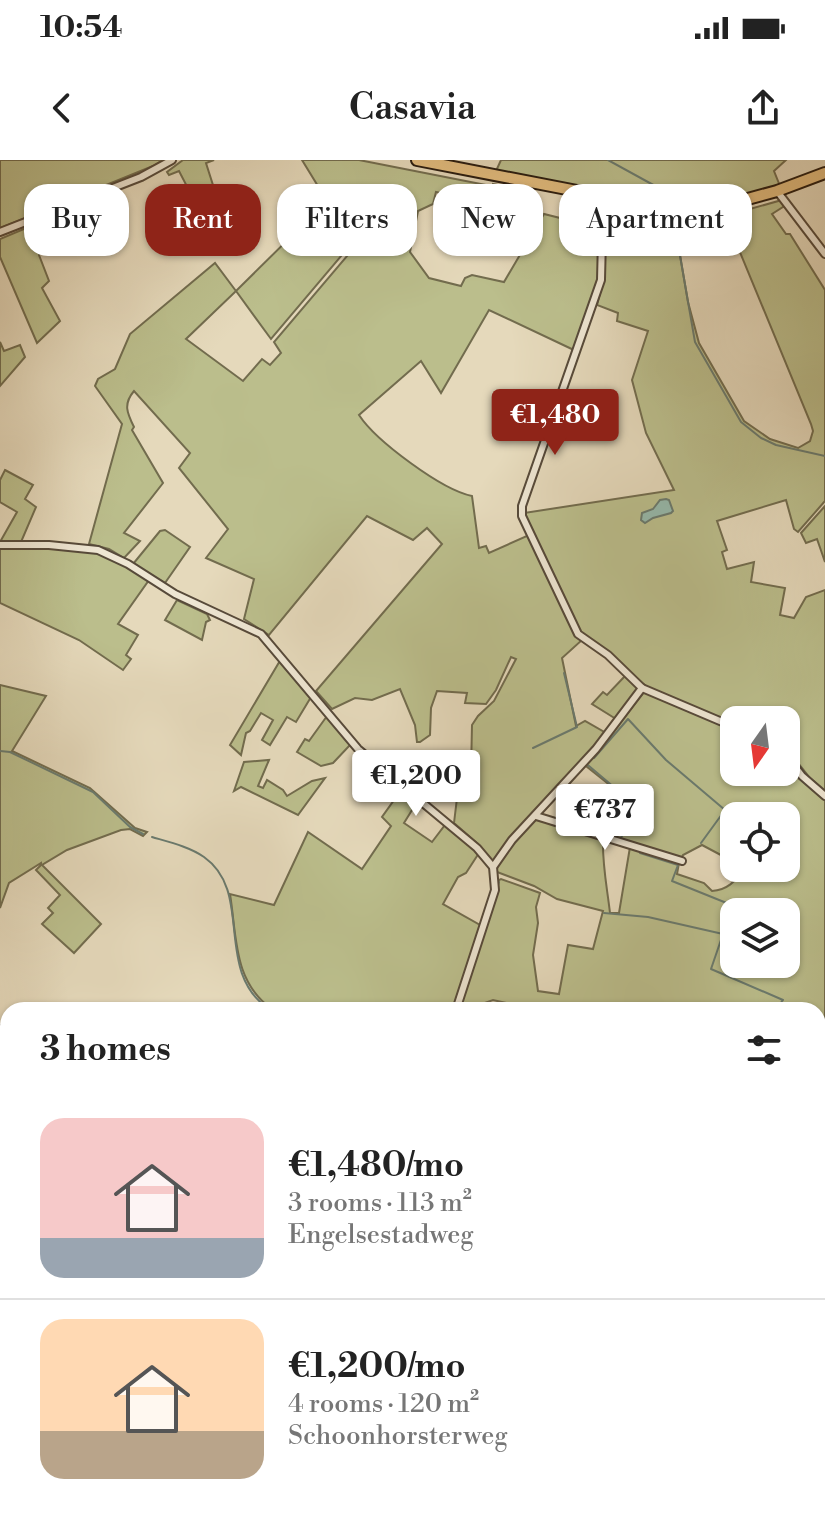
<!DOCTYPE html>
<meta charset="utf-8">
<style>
body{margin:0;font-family:"Libre Bodoni",serif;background:#f2f2f2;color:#222;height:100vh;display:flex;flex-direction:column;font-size:30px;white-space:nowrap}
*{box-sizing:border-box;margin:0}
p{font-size:26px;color:#767676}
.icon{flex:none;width:44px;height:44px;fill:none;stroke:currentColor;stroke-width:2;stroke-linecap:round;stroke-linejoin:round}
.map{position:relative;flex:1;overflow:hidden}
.details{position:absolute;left:0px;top:842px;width:826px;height:512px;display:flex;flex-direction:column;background:#fff;border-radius:24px 24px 0 0;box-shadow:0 2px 6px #0004}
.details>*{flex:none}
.banner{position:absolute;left:24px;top:24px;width:778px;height:72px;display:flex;gap:16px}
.needle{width:52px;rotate:194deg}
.buttons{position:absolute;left:720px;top:546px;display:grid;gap:16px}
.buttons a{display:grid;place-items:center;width:80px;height:80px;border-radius:16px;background:#fff;box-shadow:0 2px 6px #0004;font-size:40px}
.price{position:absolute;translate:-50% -68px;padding:0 18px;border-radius:8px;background:#fff;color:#222;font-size:26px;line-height:52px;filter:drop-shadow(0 2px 4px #0008)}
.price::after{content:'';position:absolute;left:50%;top:48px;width:24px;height:18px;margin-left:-12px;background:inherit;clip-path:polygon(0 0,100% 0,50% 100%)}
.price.selected{background:#8f2418;color:#fff}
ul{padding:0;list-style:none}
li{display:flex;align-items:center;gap:24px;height:200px;padding:0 40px}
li+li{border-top:2px solid #e0e0e0}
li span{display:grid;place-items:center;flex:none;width:224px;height:160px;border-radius:24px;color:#555}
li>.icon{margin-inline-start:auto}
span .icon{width:96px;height:96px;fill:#fffc;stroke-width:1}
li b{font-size:34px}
h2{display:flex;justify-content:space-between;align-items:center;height:96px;padding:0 40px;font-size:34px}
.pill{padding:0 28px;border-radius:24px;background:#fff;box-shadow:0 2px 6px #0004;font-size:28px;line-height:72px}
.pill.selected{background:#8f2418;color:#fff}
.status{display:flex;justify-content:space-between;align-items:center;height:56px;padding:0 40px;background:#fff;direction:ltr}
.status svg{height:22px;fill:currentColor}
header{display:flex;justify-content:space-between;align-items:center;height:104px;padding:0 40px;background:#fff;font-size:36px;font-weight:600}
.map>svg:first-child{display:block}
.green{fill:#bbbe8c;stroke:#726c4e;stroke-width:2;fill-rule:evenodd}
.water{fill:#96baad;stroke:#6a7a6e;stroke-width:2}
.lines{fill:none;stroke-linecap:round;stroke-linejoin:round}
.stream{stroke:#6a7a6e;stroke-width:2}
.minor-casing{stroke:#574a3a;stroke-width:10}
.tertiary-casing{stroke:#574a3a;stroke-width:12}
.primary-casing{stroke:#281b0f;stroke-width:14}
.minor{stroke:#eee6d3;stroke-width:6}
.tertiary{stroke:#eee6d3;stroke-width:8}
.primary{stroke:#e2bc7e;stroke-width:10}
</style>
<div class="status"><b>10:54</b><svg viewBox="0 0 49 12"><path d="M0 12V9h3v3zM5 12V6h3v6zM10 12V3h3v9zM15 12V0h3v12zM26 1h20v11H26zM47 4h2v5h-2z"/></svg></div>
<header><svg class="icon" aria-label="back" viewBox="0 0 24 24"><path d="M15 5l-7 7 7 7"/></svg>Casavia<svg class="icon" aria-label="share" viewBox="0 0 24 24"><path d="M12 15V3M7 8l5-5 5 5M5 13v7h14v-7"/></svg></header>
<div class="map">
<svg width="825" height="1354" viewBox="0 0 825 1354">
<rect width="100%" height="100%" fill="#e5d9bb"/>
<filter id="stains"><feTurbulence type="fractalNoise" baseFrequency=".0025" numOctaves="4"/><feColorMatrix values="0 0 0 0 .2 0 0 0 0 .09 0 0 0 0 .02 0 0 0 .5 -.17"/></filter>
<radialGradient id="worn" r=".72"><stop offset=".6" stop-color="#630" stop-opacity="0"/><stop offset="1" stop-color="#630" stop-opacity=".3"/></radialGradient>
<g class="green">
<polygon points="0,0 163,0 153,6 0,68"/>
<polygon points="183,0 214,0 206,3 219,44 205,48 214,68 210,71 179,11 169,15 167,12"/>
<path d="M302,0H359L486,25L482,37L477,41L436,32L433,44L418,51L410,92L429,118L461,126L465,118L472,115L504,122L544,54L580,63L575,81L587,83L588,89L600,91V120L576,191L489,150L441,233L421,201L359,255C376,281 442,330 472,336L479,388L486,386L489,393L529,375L572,468L582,480L562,498L576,566L585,561L606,573L493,702L478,684L454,663L457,638L424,631L422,638L390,612L399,606L471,612L472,565L478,556L494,541L516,499L511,497L496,530L486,544L465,543L467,533L437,531L431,548L430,575L420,582H417L415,565L400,529L372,540L355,538L332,549L316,531L442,384L427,368L413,380L367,356L269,475L244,459L254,419L206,398L228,369L179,308L190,293L134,231C123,244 127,253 134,267L132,270L163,323L124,373L140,381L124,398L109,389L89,384L122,264L95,226L98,219L115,209L130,174L215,103L236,131L323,45L348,86L347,89L271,179L236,131L186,179L243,221L262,199L270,205L281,193L274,182L353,89L354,85Z"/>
<path d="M501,0H786L774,11L780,26C738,37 705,46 660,44L496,11Z"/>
<polygon points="493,24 521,30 508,50 488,46"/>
<polygon points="782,40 786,45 772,54 786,74 790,74 825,130 825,341 798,372 794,369 786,340 717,361 727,390 722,392 727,409 754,402 751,422 785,428 780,455 794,458 806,437 825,430 825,632 810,618 786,588 786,560 734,560 734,564 647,527 606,491 580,474 524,353 674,330 646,273 632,220 648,171 617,161 618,153 597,145 605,114 605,47 674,60 688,142 699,183 744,261 770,279 798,288 810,281 813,271 811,264 725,56"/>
<polygon points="38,63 39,95 49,121 42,128 60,161 37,183 0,97 0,79"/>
<polygon points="0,182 4,191 20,185 25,197 0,226"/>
<polygon points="5,310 33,325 25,339 36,347 21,382 0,382 17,352 0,342 0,320"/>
<polygon points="825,346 825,402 817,379 806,383 801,373"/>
<polygon points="165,370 190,387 165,423 133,404 160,371"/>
<path d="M46,386C96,389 107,393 149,420L118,464L138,475L126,495L131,499L123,510L79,480L0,443V388Z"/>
<polygon points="177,440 207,454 210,460 206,462 202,480 165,460"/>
<polygon points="281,499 311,537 296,562 287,557 270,585 262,580 273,560 261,553 250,571 246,573 241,595 230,585"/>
<polygon points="626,515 639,527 638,530 616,559 592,544 603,532 607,535"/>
<polygon points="0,525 46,536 12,591 90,628 135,668 147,672 143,676 130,669 121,670 67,690 42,705 101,764 74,793 42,764 53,753 48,748 60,735 36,710 41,705 41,703 9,723 0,748"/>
<path d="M645,531L734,568V612H786V595L813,630L825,640V1252L818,1249V850H537L493,840L465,850H458L497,721L501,719L540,733L536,747L538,763L533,795L538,831L559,834L568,785L593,789L603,751L557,739L534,726L497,712L496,707L503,695L536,659L603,678C602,704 607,727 610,753H619L630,687L679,703L677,714L704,723L712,731C725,730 739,722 739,708H786V656H734V702L702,685L683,695L681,699L614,678L617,669L598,664L621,634L586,606ZM734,752H786V804H734Z"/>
<polygon points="327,556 351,584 333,603 321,606 297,592 305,579 309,581"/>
<polygon points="269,600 258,626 263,628 267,620 283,630 287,636 312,621 325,618 298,655 241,627 234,631 244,602"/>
<path d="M402,629L417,642L404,663L432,682L445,665L479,693L466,713L458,717L443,744L480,765L455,850H273C233,822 237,778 230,734L274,745L308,672L362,709L391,666L382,657Z"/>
<polygon points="4,932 8,935 8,1099 0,1098 0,935"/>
<polygon points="0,1139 8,1143 8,1313 0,1324"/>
<polygon points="80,1346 213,1346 217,1354 71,1354"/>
<polygon points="220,1346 564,1346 564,1354 225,1354"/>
<polygon points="570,1346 752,1346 750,1354 569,1354"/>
</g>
<polygon class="water" points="666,339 669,340 673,351 671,353 653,358 645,363 641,360 642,353 653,349 660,340"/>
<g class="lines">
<g class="stream">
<polyline points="608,0 668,33 671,43"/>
<polyline points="674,61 695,182 741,262 761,278 776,285 825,296"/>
<polyline points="533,588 577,567 564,513"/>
<polyline points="0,591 10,592 93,632 130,667 143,674"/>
<polyline points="594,598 628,559 666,600 725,650 701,683"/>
<polyline points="581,609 587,605 589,606 635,645 621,678"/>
<polyline points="541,653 566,626"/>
<path d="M152,677C169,682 190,687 204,697C255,733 212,811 270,850"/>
<polyline points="640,693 678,705 672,721 734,746 724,773"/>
<polyline points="604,753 648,757 723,774 711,809 783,840 775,850"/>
<polyline points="459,850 499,722"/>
<polyline points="818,925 825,924"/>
<polyline points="818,1057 825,1059"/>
</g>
<g class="minor-casing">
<g id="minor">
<polyline points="777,31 825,94"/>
<polyline points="603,37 601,120 522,346 522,356 578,474 608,495 642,528 734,567"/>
<polyline points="0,72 141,17 172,0"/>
<polyline points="0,385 49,385 98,390 128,404 175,434 261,474 358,589 477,688 493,707 495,730 456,850"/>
<polyline points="786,595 802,616 825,636"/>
<polyline points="536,656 682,701"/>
<polyline points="493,707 512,680 596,589 642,528"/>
</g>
</g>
<g class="tertiary-casing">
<g id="tertiary">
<polyline points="0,870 8,878"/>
<polyline points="818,1255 825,1259"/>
</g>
</g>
<g class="primary-casing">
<polyline id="primary" points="417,0 670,49 722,46 777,31 825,13"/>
</g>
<use href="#minor" class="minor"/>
<use href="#tertiary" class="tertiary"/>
<use href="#primary" class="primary"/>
</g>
<rect width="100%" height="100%" filter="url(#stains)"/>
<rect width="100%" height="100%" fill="url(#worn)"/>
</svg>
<div class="buttons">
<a><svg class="needle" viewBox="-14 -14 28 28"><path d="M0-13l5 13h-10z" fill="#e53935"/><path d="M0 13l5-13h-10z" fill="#767676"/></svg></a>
<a><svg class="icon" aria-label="locate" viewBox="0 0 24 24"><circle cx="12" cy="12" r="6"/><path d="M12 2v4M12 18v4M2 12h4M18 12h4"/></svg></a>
<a><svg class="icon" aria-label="layers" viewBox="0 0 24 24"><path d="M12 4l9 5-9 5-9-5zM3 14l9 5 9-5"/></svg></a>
</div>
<b class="price selected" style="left:555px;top:297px">€1,480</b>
<b class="price" style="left:416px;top:658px">€1,200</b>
<b class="price" style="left:605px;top:692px">€737</b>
<div class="banner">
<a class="pill">Buy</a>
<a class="pill selected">Rent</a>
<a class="pill">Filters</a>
<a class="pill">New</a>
<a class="pill">Apartment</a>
</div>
<section class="details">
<h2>3 homes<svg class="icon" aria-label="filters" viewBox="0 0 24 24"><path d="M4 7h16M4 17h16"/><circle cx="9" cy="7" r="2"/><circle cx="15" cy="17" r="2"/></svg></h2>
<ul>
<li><span style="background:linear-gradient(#f6c9c9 75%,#9aa5b1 0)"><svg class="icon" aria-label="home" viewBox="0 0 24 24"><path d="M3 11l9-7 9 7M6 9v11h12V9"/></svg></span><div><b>€1,480/mo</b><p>3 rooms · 113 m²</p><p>Engelsestadweg</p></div></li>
<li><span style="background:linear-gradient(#ffd9b3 70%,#b9a48a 0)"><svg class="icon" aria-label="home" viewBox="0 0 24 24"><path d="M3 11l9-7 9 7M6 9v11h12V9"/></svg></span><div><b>€1,200/mo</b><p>4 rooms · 120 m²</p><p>Schoonhorsterweg</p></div></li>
</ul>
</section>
</div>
